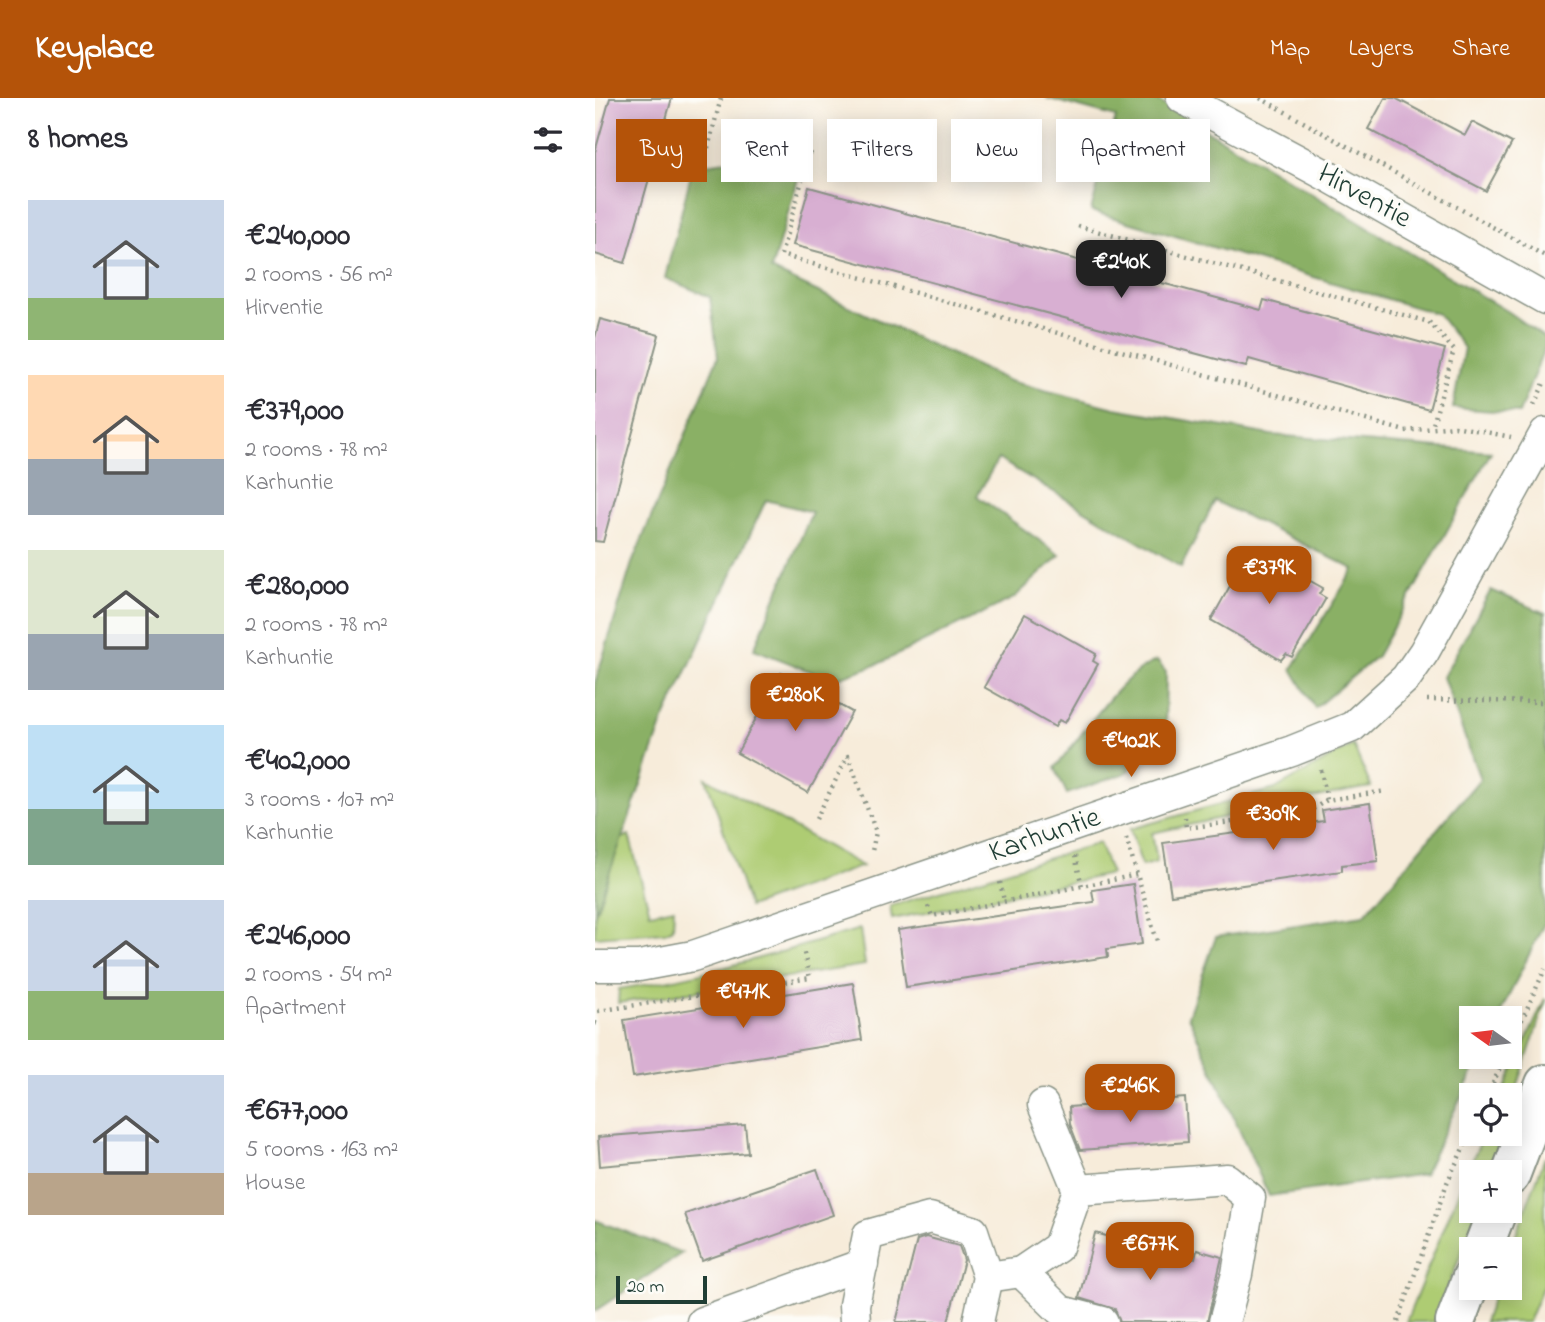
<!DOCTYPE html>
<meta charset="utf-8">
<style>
body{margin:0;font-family:"Indie Flower",sans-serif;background:#f7f7f7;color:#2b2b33;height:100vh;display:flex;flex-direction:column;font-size:26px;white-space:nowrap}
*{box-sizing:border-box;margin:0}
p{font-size:23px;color:#7c7c81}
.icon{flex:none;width:38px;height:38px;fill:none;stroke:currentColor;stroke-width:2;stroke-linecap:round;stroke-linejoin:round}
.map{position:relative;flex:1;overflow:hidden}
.sheet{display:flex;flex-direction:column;background:#fff;width:595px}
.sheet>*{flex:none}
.guide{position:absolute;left:21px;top:21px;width:665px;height:63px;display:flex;gap:14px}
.needle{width:46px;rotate:284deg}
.controls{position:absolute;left:864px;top:908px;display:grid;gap:14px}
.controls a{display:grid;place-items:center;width:63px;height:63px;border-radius:0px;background:#fff;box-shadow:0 4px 18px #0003;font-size:35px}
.scale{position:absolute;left:21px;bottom:18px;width:91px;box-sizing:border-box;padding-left:7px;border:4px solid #1f3d34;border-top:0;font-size:19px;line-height:24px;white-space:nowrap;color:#1f3d34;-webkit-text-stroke:5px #fdfcf7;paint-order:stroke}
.price{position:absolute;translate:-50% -60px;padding:0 16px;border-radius:14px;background:#b45309;color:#fff;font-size:23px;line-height:46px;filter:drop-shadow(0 2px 4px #0008)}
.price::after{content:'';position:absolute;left:50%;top:42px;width:21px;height:16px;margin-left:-10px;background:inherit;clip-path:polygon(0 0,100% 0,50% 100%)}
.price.selected{background:#222;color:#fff}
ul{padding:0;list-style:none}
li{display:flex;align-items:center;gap:21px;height:175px;padding:0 28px}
li span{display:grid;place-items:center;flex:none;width:196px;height:140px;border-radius:0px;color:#555}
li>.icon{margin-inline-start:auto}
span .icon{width:84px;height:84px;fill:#fffc;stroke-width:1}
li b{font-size:30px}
h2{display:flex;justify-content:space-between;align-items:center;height:84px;padding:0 28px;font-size:30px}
.tag{padding:0 24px;border-radius:0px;background:#fff;box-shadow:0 4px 18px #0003;font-size:24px;line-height:63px}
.tag.selected{background:#b45309;color:#fff}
header{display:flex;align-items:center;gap:42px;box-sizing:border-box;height:98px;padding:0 35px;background:#b45309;color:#fff}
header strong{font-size:33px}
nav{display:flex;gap:38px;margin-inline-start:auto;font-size:24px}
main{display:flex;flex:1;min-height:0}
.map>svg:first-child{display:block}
.green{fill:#aecc73;stroke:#668454;stroke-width:2}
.forest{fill:#8ab065;stroke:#54764c;stroke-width:2}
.building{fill:#d8afd2}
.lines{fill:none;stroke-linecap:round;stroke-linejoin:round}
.minor-casing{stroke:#8b9487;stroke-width:33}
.major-casing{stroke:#8b9487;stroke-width:42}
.path{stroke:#8b9487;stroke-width:4.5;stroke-dasharray:2 5;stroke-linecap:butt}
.minor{stroke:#fff;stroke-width:30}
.major{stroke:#fff;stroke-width:38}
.labels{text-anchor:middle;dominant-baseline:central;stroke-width:7;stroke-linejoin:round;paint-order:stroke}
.street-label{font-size:30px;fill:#1f3d34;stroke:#fdfcf7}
</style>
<header>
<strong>Keyplace</strong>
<nav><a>Map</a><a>Layers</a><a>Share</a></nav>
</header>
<main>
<section class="sheet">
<h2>8 homes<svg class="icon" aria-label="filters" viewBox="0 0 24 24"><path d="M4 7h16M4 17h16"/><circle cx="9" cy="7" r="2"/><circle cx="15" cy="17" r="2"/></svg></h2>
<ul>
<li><span style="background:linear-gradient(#c9d6e8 70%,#8fb573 0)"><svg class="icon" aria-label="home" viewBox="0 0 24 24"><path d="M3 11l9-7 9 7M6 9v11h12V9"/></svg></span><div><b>€240,000</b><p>2 rooms · 56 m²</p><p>Hirventie</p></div></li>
<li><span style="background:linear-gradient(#ffd9b3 60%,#9aa5b1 0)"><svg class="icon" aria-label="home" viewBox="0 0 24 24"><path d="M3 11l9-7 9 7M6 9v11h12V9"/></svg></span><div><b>€379,000</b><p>2 rooms · 78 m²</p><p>Karhuntie</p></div></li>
<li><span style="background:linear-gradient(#dfe7d0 60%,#9aa5b1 0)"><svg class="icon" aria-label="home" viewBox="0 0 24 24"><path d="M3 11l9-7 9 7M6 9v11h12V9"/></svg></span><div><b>€280,000</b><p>2 rooms · 78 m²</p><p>Karhuntie</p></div></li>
<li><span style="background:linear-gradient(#bfe0f5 60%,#7fa58c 0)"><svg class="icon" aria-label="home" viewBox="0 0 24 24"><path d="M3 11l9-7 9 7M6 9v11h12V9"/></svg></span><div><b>€402,000</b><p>3 rooms · 107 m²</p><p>Karhuntie</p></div></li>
<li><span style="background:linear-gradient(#c9d6e8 65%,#8fb573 0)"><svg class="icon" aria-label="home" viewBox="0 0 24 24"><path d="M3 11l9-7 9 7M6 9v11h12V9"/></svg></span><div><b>€246,000</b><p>2 rooms · 54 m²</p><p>Apartment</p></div></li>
<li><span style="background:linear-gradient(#c9d6e8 70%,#b9a48a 0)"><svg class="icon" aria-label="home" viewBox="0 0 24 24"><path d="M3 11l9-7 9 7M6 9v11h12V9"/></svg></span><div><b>€677,000</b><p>5 rooms · 163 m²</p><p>House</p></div></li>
</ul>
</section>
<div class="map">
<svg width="950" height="1224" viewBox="0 0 950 1224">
<rect width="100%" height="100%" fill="#fdfcf7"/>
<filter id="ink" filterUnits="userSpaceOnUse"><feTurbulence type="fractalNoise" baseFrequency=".0143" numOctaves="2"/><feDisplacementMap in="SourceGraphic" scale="14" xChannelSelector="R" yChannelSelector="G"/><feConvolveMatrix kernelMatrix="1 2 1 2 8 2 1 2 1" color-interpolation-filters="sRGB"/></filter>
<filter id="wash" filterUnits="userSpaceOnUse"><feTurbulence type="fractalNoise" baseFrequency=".00686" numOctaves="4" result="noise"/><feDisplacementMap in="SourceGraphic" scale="28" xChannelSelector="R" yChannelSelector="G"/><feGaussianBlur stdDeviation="1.57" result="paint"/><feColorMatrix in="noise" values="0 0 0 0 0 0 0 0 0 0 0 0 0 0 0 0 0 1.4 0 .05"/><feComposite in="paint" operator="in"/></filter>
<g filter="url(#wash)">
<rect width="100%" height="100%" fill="#f7ecda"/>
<g class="green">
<path d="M758,647L776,689C703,701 630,720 557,735L562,764L547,768L535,731L680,691Z"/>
<polygon points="111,680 267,768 154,809"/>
<polygon points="34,737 55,815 79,810 78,830 70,834 0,839 0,816 26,741"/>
<polygon points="504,745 516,776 297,821 295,808"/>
<path d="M265,831L270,867L23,905L24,891C106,879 186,854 265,831Z"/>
<polygon points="950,901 950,904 915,1011 915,998 907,997"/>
<polygon points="889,1036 907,1036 895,1074 877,1074 877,1113 882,1113 840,1224 811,1224 866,1088"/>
<polygon points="950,1059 950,1183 933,1224 889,1224 901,1190 915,1190 915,1152"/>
</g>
<g class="forest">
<polygon points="451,0 558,0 913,214 950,240 950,249 924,315 858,310 869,250 843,216 496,113 521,19"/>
<polygon points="192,54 203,81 176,172 414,283 520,310 676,337 896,354 782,558 720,610 697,571 759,471 620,403 586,469 403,361 382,398 465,457 419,500 283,566 237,582 159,551 217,414 171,402 68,624 0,816 0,585 37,465 123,259 115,199 70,180 98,68"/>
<polygon points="896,492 950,515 950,824 903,920 877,920 877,959 885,959 829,1076 674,1098 593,918 621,839 769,817 885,681 848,579"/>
<path d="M562,563L571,574L570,636L531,675L472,696L460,670C485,641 527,573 562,563Z"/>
<polygon points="0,1122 87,1155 0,1213"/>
</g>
<g id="blocks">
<g class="building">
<polygon points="15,0 77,0 30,165 0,156 0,54"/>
<polygon points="790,0 800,0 870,37 877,24 917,45 891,93 773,31"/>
<polygon points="214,89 666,212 669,202 850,251 834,312 654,261 651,269 198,147"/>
<polygon points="5,221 64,237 8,444 0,443 0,240"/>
<polygon points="656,450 728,490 724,496 731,500 697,559 691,556 686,562 616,522"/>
<polygon points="430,516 501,556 498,563 503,566 470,625 464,622 460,629 389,589"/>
<polygon points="186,575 257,614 213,695 142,655"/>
<polygon points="775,705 783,763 747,767 747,773 576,797 568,745 729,723 727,712"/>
<polygon points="538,786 547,846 512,851 513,859 311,889 303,832 499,804 497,792"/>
<polygon points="258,885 267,942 38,979 29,922"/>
<polygon points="590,1000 593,1044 485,1052 475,1026 474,1009"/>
<polygon points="150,1027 153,1055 5,1068 3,1039"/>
<polygon points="222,1071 238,1117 107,1163 90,1116"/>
<polygon points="500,1135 600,1161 602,1152 627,1159 612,1224 525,1224 520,1211 484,1200"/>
<polygon points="331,1139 364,1148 369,1162 353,1224 301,1224 322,1142"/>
</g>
</g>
</g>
<g filter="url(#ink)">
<use href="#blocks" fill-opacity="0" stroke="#8b9487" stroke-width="2"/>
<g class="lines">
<g class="minor-casing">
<g id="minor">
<polyline points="587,0 736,80 950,201"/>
<polyline points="0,868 44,868 98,858 697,653 757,629 811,580 829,554 950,335"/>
<polyline points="448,1007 483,1092"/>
<polyline points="426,1174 466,1213 508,1224"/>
<polyline points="393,1179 426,1174 463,1149 483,1092 632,1081 655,1100 642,1176 629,1224"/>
<polyline points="107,1224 268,1166"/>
<polyline points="260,1224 259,1207 273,1137 335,1120 378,1133 393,1179 383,1224"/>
</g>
</g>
<g class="major-casing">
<g id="major">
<polyline points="915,1078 950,986"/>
<polyline points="887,1152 902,1113"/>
<polyline points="860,1224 877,1179"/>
</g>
</g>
<g class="path">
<polyline points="665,0 950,158"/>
<polyline points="113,50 126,0"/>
<polyline points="215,54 186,157 810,333 860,328 916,339"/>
<polyline points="483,128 834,224 859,252 837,330"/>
<polyline points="939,307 950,283"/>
<polyline points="832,602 950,604"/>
<polyline points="726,672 732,702"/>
<polyline points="657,697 661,721"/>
<polyline points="590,719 591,730 713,714 732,702 791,693"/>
<polyline points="221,721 253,658 281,734 277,753"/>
<polyline points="531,740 562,843"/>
<polyline points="480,758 487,788"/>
<polyline points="405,784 409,803"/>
<polyline points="333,808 337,818 542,777"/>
<polyline points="132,876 135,892"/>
<polyline points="3,913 215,880 208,851"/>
<polyline points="0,925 3,926"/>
<polyline points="915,948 950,871"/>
<polyline points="892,998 910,959"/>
<polyline points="803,1224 852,1085 877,1031"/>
</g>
<use href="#minor" class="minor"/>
<use href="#major" class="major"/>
</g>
</g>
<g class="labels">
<g class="street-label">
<text transform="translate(769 99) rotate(29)">Hirventie</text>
<text transform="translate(450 738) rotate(-19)">Karhuntie</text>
</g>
</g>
</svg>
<div class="controls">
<a><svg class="needle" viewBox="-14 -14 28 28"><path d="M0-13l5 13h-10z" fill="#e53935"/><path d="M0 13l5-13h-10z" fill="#7c7c81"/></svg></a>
<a><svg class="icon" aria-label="locate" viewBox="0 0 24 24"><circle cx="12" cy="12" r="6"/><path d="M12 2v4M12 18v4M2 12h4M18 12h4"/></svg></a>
<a>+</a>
<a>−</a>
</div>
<div class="scale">20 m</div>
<b class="price selected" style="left:526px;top:202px">€240K</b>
<b class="price" style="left:674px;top:508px">€379K</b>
<b class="price" style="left:200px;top:635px">€280K</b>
<b class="price" style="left:536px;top:681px">€402K</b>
<b class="price" style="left:678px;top:754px">€309K</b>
<b class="price" style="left:148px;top:932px">€471K</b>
<b class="price" style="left:535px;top:1026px">€246K</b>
<b class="price" style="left:555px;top:1184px">€677K</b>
<div class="guide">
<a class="tag selected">Buy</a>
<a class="tag">Rent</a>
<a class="tag">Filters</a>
<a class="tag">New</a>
<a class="tag">Apartment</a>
</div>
</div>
</main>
